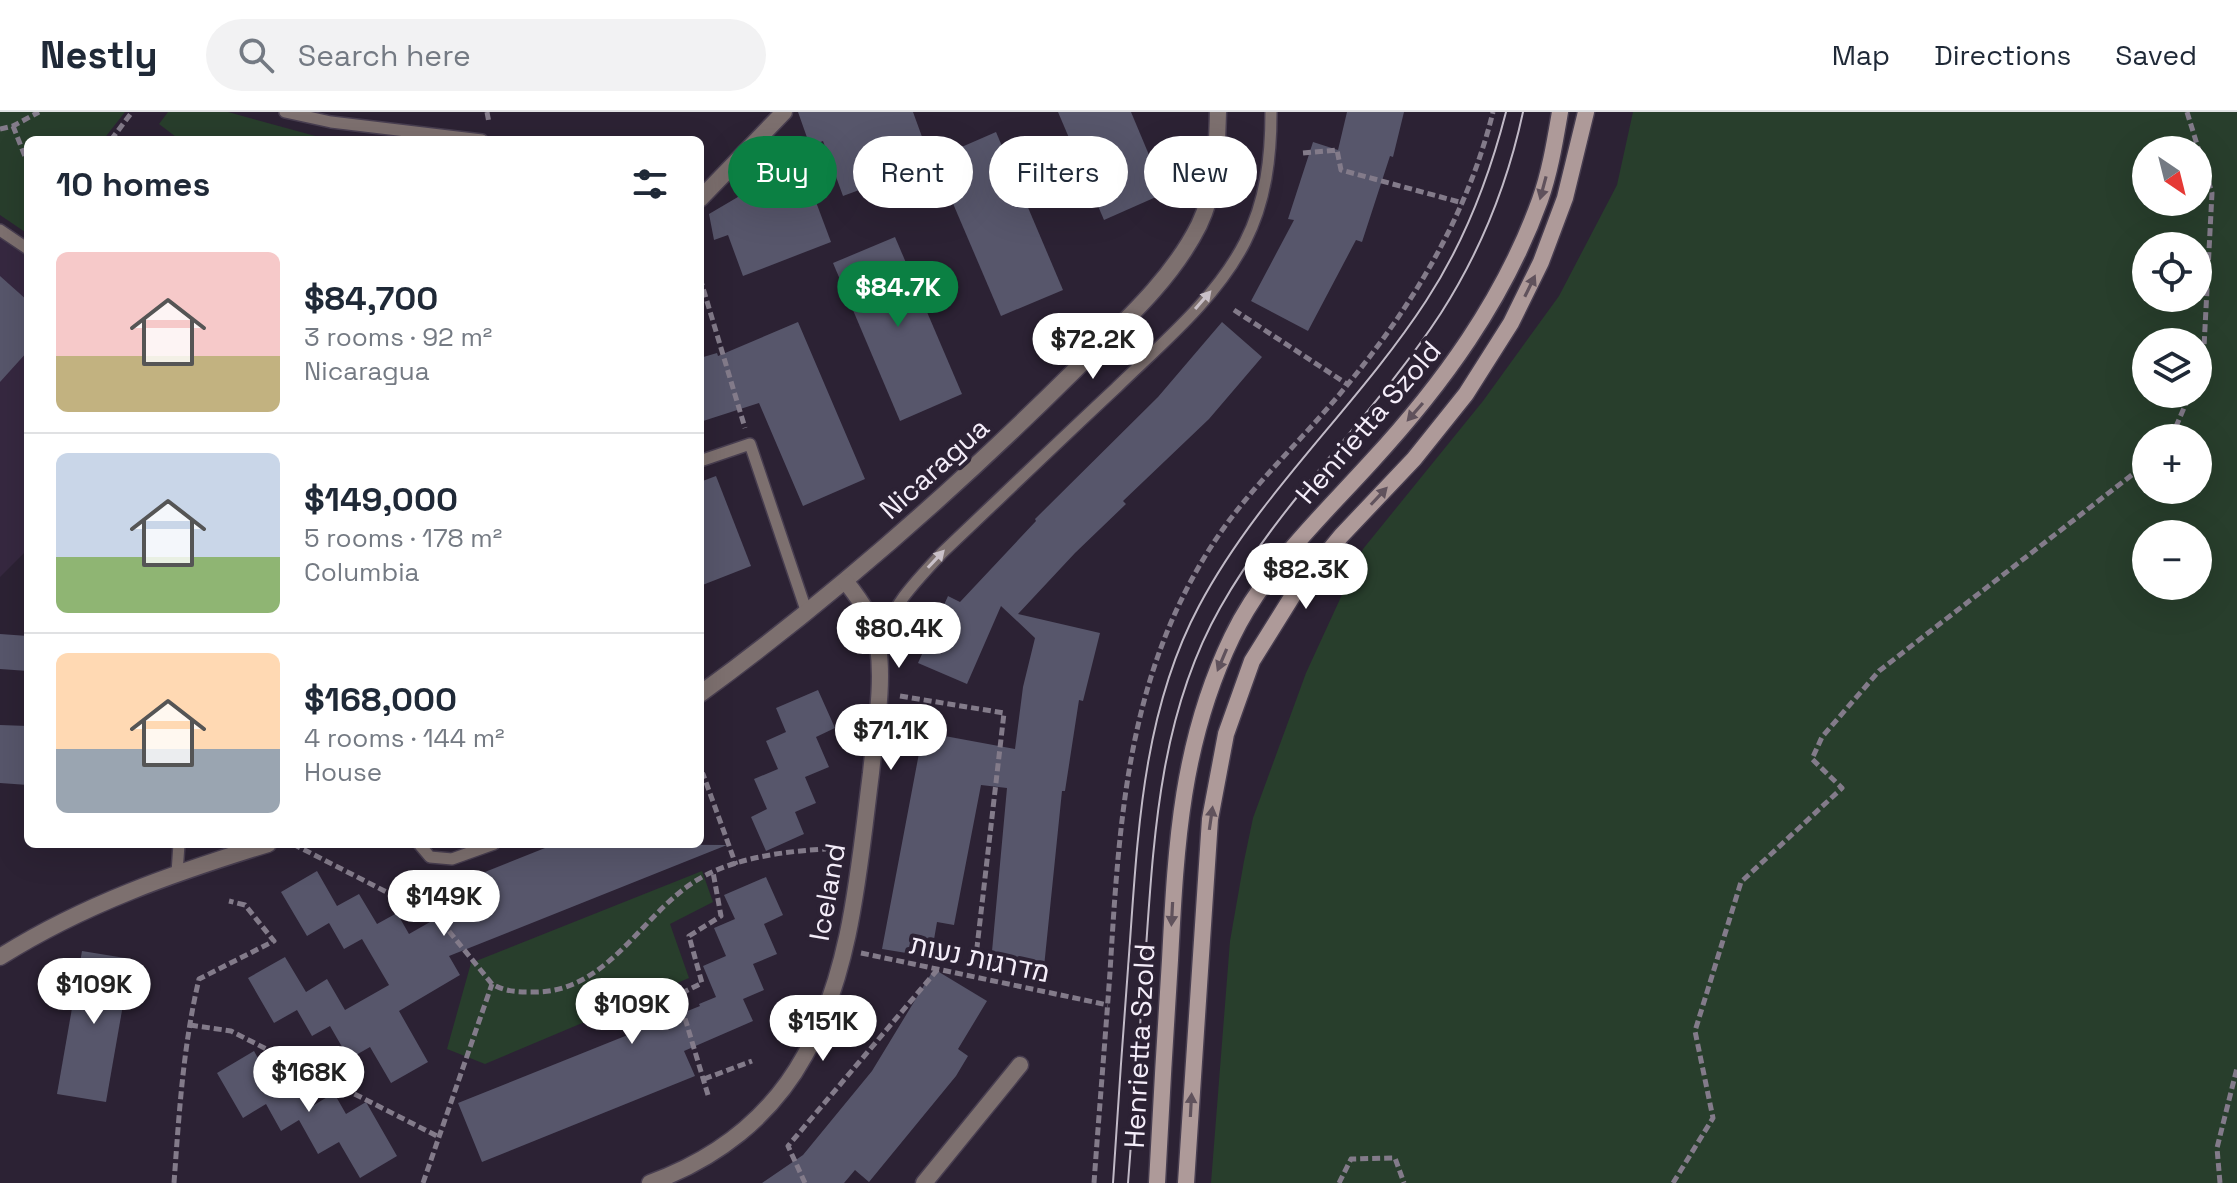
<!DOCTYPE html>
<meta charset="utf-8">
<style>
body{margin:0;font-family:"Space Grotesk",Heebo,sans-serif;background:#f2f2f3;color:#1f2937;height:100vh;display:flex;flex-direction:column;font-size:30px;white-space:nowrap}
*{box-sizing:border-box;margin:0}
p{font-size:26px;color:#747a83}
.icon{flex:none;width:44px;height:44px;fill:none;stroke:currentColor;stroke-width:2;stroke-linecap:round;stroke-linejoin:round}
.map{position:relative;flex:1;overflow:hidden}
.drawer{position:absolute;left:24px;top:24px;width:680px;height:712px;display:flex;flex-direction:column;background:#fff;border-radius:12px;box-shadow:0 8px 32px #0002}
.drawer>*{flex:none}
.banner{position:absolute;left:728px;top:24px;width:760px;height:72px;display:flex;gap:16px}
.needle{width:52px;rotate:145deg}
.buttons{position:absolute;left:2132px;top:24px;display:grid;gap:16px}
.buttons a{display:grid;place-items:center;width:80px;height:80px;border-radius:50%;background:#fff;box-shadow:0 8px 32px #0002;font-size:40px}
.price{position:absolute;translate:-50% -68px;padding:0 18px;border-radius:28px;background:#fff;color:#222;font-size:26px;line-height:52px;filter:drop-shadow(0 2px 4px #0008)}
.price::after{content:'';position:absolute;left:50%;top:48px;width:24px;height:18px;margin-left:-12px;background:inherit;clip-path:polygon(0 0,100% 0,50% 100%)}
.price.active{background:#0b8043;color:#fff}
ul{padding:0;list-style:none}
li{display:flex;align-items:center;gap:24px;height:200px;padding:0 32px}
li+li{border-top:2px solid #e0e1e3}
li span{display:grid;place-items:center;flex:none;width:224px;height:160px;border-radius:12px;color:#555}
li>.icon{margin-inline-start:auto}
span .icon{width:96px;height:96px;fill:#fffc;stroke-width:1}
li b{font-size:34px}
h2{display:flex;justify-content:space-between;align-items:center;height:96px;padding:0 32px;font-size:34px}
.chip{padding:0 28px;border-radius:36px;background:#fff;box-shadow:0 8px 32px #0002;font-size:28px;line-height:72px}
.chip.active{background:#0b8043;color:#fff}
header{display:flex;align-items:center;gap:48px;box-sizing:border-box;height:112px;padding:0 40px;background:#fff;border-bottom:2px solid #e0e1e3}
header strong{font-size:38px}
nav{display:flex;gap:44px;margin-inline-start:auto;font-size:28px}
.search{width:560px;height:72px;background:#f2f2f3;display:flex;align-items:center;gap:20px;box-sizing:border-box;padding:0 28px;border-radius:44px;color:#747a83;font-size:30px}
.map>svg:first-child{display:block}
.built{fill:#362840}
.green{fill:#283e2c;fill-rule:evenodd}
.building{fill:#57566b}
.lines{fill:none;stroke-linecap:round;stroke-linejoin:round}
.lane-casing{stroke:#483e50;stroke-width:14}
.street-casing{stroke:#483e50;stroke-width:19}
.secondary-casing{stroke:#483e50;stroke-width:19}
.path{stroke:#837b8a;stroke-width:5;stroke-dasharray:8 4;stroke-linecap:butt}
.lane{stroke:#7d706f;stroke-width:11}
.street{stroke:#7d706f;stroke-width:16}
.secondary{stroke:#ae9a99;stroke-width:16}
.tram{stroke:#c1bac7;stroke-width:2}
.oneway{fill:#60525c}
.oneway2{fill:#cac1c9}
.labels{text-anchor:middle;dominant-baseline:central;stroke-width:8;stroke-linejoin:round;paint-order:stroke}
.street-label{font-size:28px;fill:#f4edf9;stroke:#2c2234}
</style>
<header>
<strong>Nestly</strong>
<div class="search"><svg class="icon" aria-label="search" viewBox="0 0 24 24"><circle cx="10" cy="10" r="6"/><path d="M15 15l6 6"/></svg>Search here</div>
<nav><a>Map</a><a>Directions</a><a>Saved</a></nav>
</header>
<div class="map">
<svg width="2237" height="1071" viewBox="0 0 2237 1071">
<rect width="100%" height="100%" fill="#2c2234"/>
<polygon class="built" points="0,125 28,145 28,437 0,465"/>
<g class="green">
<polygon points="0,0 125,0 103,28 28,28 28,122 0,103"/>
<polygon points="168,0 228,0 330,28 180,28 159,12"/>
<path d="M1633,0H2237V1071H1211L1230,829L1244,749L1253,706L1306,561L1363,437L1483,289L1559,184L1617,73ZM2198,38V90H2146V38ZM2198,134V186H2146V134ZM2198,230V282H2146V230ZM2198,326V378H2146V326ZM2198,422V474H2146V422Z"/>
<polygon points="702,759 713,790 670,812 689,866 485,952 447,937 471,851"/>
</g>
<g class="building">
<polygon points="798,0 913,0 925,33 863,56 870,74 843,84 823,29 810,34"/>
<polygon points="1058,0 1131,0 1165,81 1104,108"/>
<polygon points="1347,0 1404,0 1393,45 1390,44 1362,130 1356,128 1308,219 1251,189 1294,108 1288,107 1313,30 1338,38"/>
<polygon points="996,20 1063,178 1001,204 934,47"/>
<polygon points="783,42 804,95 816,90 831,130 743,164 728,123 714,128 709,102 760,72 753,53"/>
<polygon points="895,125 962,282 900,309 833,151"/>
<polygon points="0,164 28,189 28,239 0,270"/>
<polygon points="798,210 865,367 803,394 759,291 700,310 700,246 717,241 718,244"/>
<polygon points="1222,210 1262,245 1209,307 1123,389 1126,392 1075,441 1018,502 1100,521 1083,589 1079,588 1065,679 1062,679 1044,855 991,850 1007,676 981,673 954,813 937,810 931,845 882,837 923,620 1015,637 1023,575 1035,526 1001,494 967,572 918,551 948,484 960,490 1036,409 1035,407 1158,285"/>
<polygon points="716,364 751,454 700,474 700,370"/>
<polygon points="0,522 28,524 28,559 0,557"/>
<polygon points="818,578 835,616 816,625 829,655 805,665 816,691 795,700 804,722 766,739 751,705 767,697 754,667 778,657 766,629 786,620 776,596"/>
<polygon points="0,613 28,614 28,673 0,671"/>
<polygon points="555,732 727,733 449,844 460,863 399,899 428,950 391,971 370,935 349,947 330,914 312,924 297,898 274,911 248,866 285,845 306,880 327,867 345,898 389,873 362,827 344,837 329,811 307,824 281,780 317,759 337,794 359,782 377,812 397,801 409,822 458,794 450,774"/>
<polygon points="766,765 783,803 764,812 777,842 753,852 764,878 743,887 753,909 684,939 695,964 482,1050 458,991 700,894 699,892 716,885 703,854 726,844 714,816 735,807 724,783"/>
<polygon points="82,839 131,847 106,990 57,982"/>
<polygon points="934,857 987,889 958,937 968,944 956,964 869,1070 855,1058 844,1071 762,1071 803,1043 872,959"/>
<polygon points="254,939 274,975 296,962 314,993 334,981 346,1002 366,990 397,1044 360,1066 339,1030 318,1042 299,1008 281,1019 266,992 243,1006 217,961"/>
</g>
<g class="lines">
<g class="lane-casing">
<g id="lane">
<polyline points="285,0 331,10 482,28"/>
<polyline points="0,118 28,137"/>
<polyline points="700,349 750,332 807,501"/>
<path d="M878,533C894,491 913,472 943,440C1001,385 1058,330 1116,276C1161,232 1216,187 1245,130C1266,89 1271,45 1271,0"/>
<polyline points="419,732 430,745 452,747 494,732"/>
<polyline points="177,761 179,732"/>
</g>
</g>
<g class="street-casing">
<g id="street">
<polyline points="700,87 784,0"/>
<path d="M700,582C833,485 956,376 1073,260C1118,215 1170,171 1199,113C1216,78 1217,38 1218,0"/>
<path d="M0,845C84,792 174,761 268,732"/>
<path d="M650,1071C716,1047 771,1005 805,943C852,858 859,755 871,661C875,619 884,575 878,534C874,508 862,490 846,470"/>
<polyline points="924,1071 1020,953"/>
</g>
</g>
<g class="secondary-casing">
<g id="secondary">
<path d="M1157,1071C1161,997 1165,922 1170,848C1176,733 1181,631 1232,525C1264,458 1322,404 1371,350C1442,273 1504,188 1540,88C1550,60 1555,29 1560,0"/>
<polyline points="1186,1071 1210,707 1226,622 1252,549 1295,480 1341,424 1414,347 1466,282 1511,211 1541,150 1565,86 1586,0"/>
</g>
</g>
<g class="path">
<polyline points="487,0 489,11"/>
<polyline points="2187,0 2212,81 2203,254 2198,264"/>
<polyline points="13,14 28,52"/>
<polyline points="0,17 13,14 39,0"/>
<polyline points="111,28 132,0"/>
<polyline points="1303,41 1337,38 1341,58 1463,91"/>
<polyline points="700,166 745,316"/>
<polyline points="1234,198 1347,272"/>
<polyline points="2171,326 2190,282"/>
<polyline points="900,584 1004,601 976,844"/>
<polyline points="700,661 703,662 736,753"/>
<path d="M293,732L439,807L492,872C506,880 518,880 533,880C612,881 644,794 706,763C747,742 800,738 844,736"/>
<polyline points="861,841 1108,893"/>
<polyline points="190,913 231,919 439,1025"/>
<polyline points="704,967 752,949"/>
<polyline points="708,983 678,883 702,871 689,824 721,804 713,760"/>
<path d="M174,1071C179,1003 183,934 199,867L274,829L245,793L229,789"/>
<polyline points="423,1071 492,872"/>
<polyline points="805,1071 788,1034 938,857"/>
<path d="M1094,1071C1099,1001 1105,930 1110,860C1119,715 1126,575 1204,446C1237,391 1276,354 1319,306C1398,217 1464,117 1493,0"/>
<polyline points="1339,1071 1351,1047 1395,1046 1404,1071"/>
<polyline points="1673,1071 1713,1006 1695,919 1741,770 1842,676 1812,647 1822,625 1879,559 2146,352"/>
<polyline points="2220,1071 2217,1036 2237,956"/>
</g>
<use href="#lane" class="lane"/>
<use href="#street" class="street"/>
<use href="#secondary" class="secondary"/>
<g class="tram">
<path d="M1113,1071C1118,990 1124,910 1130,829C1138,716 1144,597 1199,494C1259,381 1357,295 1426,189C1464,131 1489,66 1506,0"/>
<path d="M1128,1071C1134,993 1140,914 1146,836C1154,719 1161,600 1220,496C1281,388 1374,304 1441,201C1480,140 1508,70 1523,0"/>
</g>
</g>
<defs><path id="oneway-solid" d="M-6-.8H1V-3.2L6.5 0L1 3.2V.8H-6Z" transform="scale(2)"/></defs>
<g class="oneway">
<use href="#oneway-solid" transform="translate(1543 76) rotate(105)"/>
<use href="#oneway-solid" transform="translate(1530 174) rotate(-64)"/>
<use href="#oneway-solid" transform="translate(1415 300) rotate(131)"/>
<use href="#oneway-solid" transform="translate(1379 384) rotate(-47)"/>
<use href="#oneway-solid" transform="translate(1222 548) rotate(113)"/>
<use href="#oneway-solid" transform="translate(1211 706) rotate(-82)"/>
<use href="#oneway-solid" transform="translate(1172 802) rotate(93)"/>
<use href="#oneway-solid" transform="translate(1191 993) rotate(-87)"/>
</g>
<g class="oneway2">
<use href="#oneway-solid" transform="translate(1203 188) rotate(-49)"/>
<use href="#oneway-solid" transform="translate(936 447) rotate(-47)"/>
</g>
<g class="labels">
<g class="street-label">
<text transform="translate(1368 310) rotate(-49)">Henrietta Szold</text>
<text transform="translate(934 356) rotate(-42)">Nicaragua</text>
<text transform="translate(827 780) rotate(-80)">Iceland</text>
<text transform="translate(980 846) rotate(12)">מדרגות נעות</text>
<text transform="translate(1139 934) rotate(-87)">Henrietta Szold</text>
</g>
</g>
</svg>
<div class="buttons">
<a><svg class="needle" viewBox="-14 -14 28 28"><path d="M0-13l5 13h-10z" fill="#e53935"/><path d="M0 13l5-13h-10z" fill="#747a83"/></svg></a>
<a><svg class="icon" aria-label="locate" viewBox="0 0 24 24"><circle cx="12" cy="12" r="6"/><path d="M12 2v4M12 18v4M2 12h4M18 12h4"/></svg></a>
<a><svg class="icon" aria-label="layers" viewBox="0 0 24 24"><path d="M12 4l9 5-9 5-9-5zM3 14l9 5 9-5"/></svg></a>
<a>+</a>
<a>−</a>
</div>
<b class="price active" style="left:898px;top:217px">$84.7K</b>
<b class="price" style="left:1093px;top:269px">$72.2K</b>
<b class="price" style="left:1306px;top:499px">$82.3K</b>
<b class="price" style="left:899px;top:558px">$80.4K</b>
<b class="price" style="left:891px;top:660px">$71.1K</b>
<b class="price" style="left:444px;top:826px">$149K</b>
<b class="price" style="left:94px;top:914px">$109K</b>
<b class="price" style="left:632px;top:934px">$109K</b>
<b class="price" style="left:823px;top:951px">$151K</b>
<b class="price" style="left:309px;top:1002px">$168K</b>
<div class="banner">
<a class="chip active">Buy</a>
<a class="chip">Rent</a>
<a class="chip">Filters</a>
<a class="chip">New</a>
</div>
<section class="drawer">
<h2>10 homes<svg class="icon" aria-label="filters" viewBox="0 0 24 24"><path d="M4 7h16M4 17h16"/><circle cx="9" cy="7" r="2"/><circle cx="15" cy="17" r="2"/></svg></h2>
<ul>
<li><span style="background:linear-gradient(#f6c9c9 65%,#c2b280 0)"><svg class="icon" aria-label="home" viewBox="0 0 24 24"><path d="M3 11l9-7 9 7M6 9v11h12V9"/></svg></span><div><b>$84,700</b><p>3 rooms · 92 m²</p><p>Nicaragua</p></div></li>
<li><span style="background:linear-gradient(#c9d6e8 65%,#8fb573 0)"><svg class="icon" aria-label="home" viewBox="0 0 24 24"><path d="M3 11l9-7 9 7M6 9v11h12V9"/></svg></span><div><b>$149,000</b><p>5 rooms · 178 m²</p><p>Columbia</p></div></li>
<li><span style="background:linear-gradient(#ffd9b3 60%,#9aa5b1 0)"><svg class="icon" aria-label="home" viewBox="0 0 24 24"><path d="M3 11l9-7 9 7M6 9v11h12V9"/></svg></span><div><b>$168,000</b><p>4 rooms · 144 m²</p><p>House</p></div></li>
</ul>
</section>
</div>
